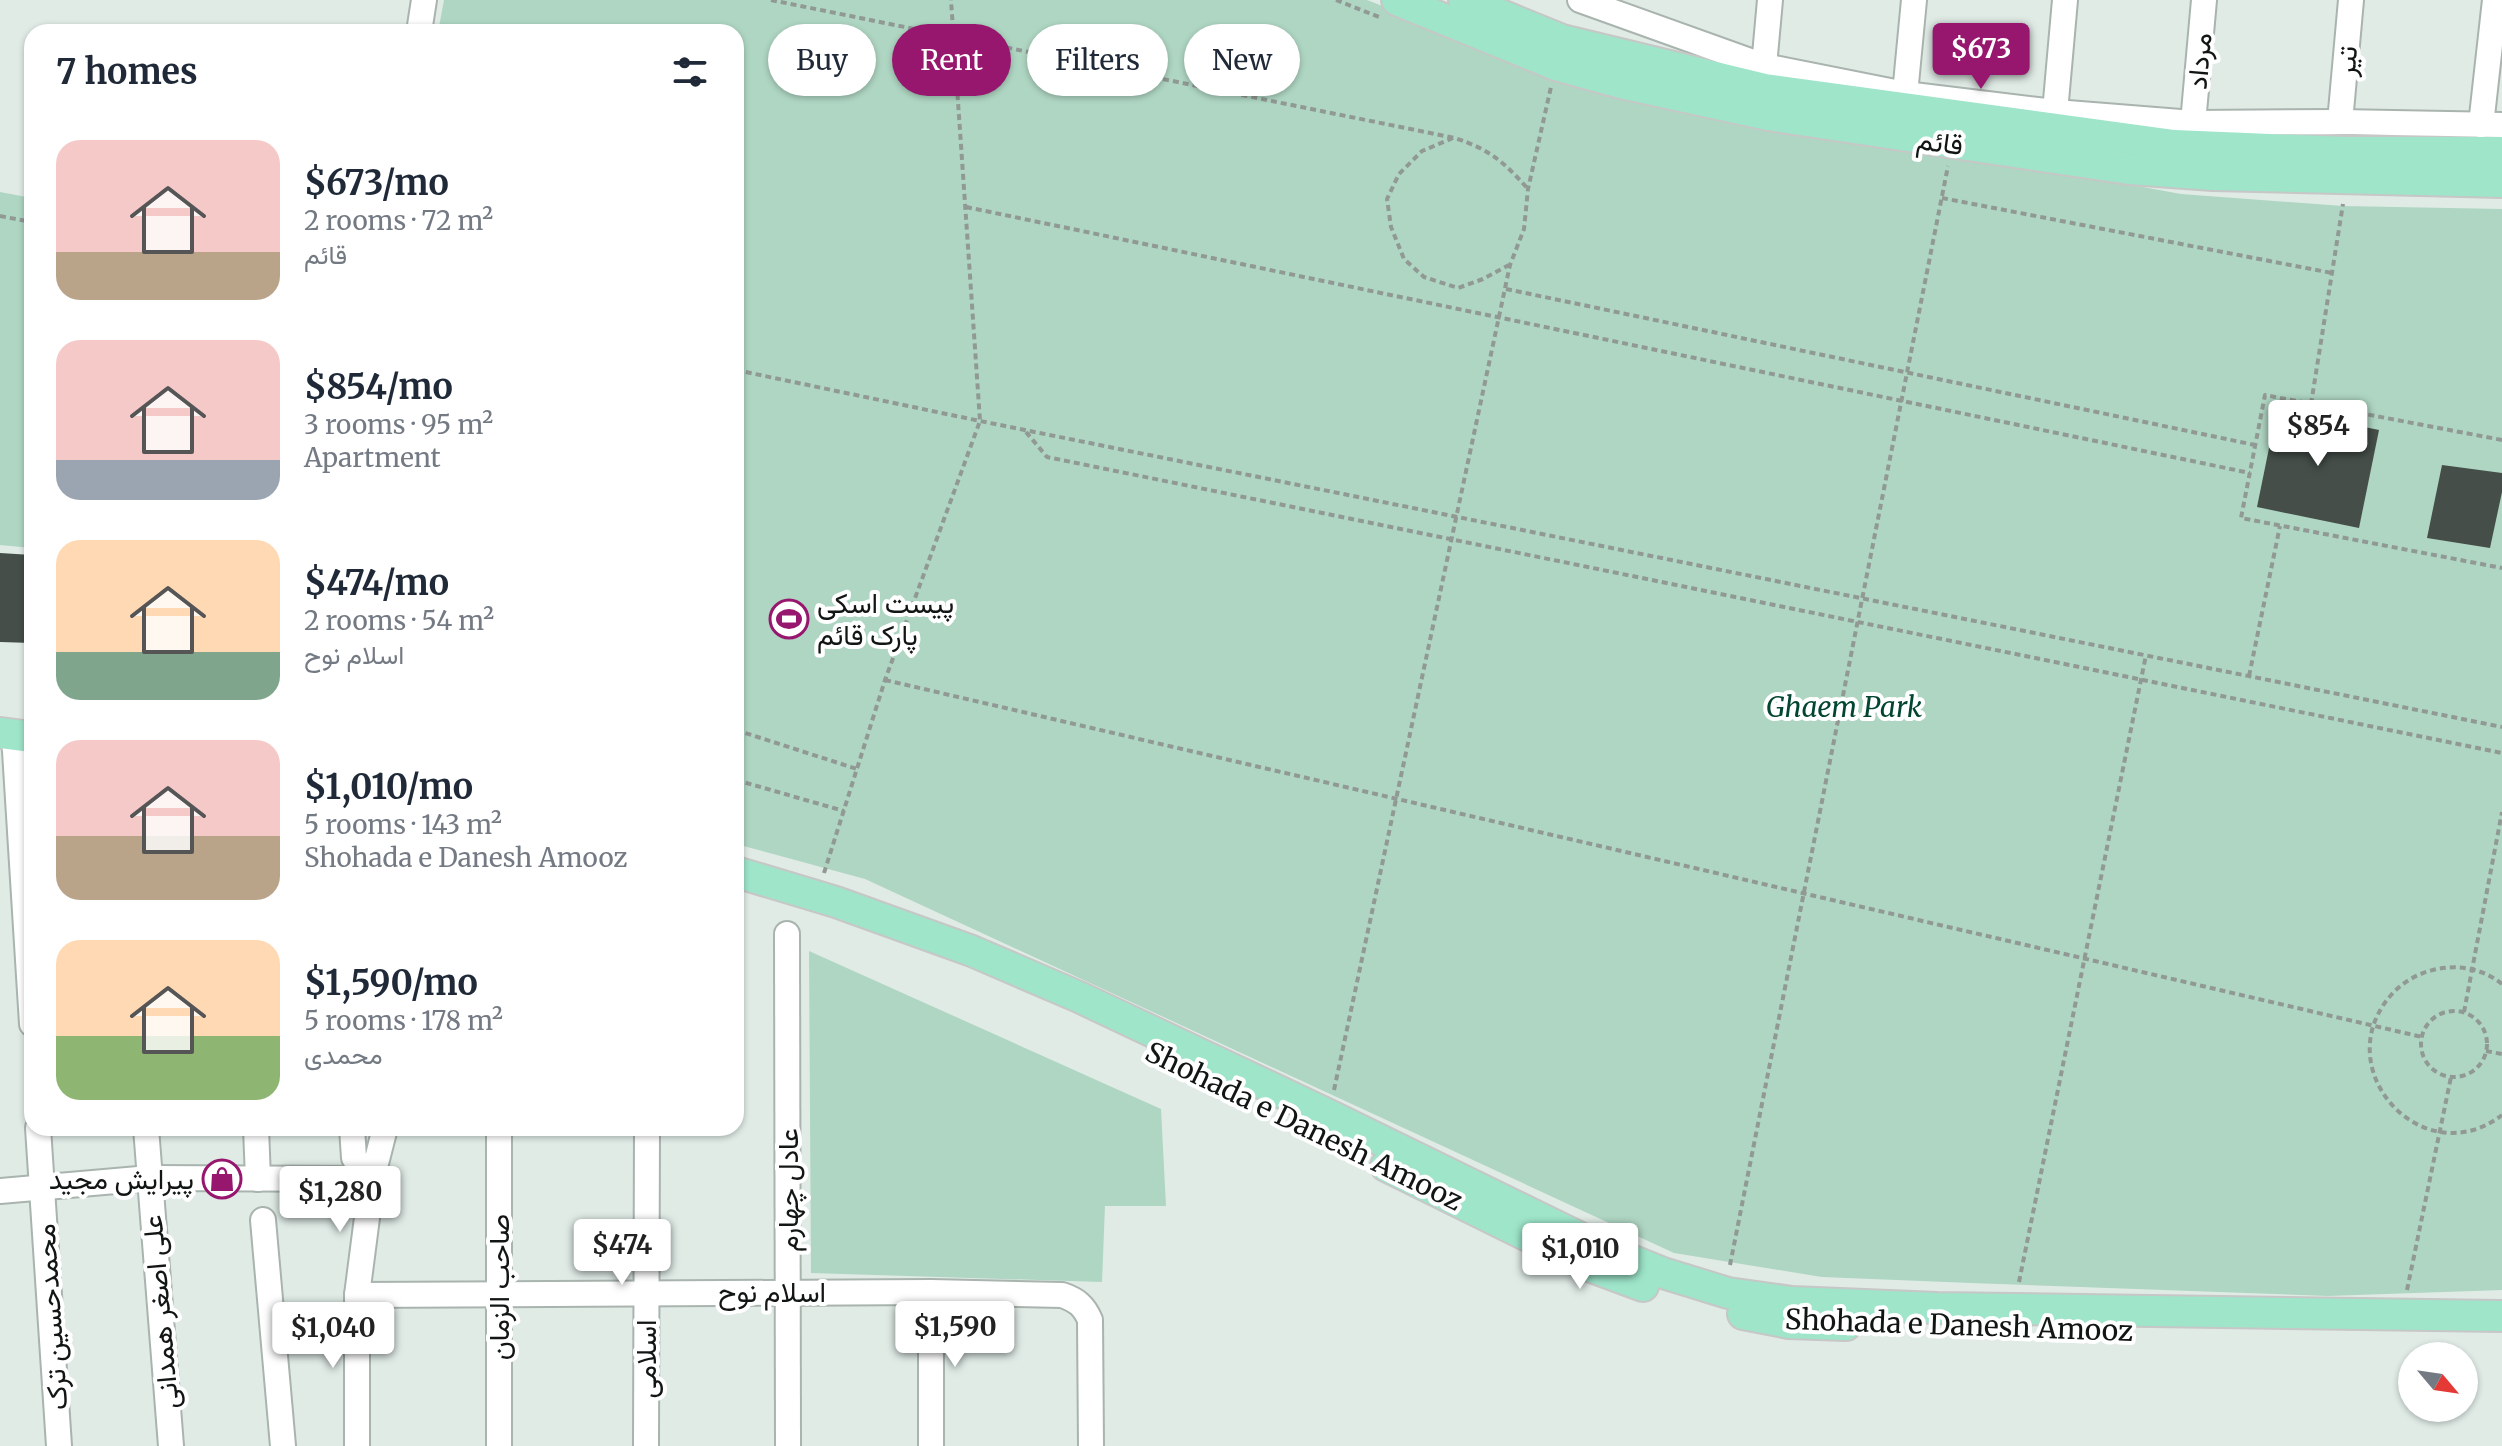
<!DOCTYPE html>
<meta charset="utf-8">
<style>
body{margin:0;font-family:Merriweather,Vazirmatn,serif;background:#f2f2f3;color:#1f2937;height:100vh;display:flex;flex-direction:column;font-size:30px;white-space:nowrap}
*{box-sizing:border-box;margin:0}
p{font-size:26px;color:#747a83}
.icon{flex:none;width:44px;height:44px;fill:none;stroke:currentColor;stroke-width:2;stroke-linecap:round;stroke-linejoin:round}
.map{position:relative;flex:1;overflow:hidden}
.sheet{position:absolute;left:24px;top:24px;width:720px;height:1112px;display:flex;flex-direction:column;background:#fff;border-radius:24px;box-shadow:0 2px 6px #0004}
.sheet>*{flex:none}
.top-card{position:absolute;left:768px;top:24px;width:760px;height:72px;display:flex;gap:16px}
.needle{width:52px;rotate:119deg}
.fabs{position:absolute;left:2398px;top:1342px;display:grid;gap:16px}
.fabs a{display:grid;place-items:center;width:80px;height:80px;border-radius:50%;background:#fff;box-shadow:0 2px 6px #0004;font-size:40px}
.price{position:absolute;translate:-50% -68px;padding:0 18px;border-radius:8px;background:#fff;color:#222;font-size:26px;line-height:52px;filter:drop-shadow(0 2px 4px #0008)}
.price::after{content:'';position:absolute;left:50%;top:48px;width:24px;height:18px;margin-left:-12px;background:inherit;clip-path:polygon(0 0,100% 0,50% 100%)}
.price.active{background:#97176f;color:#fff}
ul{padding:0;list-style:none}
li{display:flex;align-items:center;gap:24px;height:200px;padding:0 32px}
li span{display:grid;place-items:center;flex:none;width:224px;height:160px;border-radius:24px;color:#555}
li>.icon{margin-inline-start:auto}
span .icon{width:96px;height:96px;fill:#fffc;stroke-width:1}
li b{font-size:34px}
h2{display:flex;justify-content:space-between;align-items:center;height:96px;padding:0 32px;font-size:34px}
.chip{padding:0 28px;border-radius:36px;background:#fff;box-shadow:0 2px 6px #0004;font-size:28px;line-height:72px}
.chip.active{background:#97176f;color:#fff}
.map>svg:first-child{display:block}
.green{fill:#afd6c3}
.building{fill:#454e49}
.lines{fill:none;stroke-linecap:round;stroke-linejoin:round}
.minor-casing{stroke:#a9b4ae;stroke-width:28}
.major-casing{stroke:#c6c7c6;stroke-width:34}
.path{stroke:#919995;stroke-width:4;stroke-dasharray:6 4;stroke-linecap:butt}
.minor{stroke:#fff;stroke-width:24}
.major{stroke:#9ee5ca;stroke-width:30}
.labels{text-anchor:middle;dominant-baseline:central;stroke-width:8;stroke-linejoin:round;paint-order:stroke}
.street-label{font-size:28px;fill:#111513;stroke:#fff}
.poi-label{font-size:28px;fill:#111513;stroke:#fff;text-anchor:start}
.park-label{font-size:28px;font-style:italic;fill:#024530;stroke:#fff}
</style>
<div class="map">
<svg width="2502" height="1446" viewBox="0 0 2502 1446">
<rect width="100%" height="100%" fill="#e0ebe6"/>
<g class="green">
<polygon points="444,0 1367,0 1589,86 2181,194 2343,206 2502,209 2502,1290 2328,1296 1971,1283 1822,1277 1674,1253 865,879 736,844 736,32 438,32"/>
<polygon points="0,192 32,198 32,548 0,545"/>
<polygon points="809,951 1161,1109 1166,1206 1105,1206 1102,1282 811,1273"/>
</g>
<g class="building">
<polygon points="2277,409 2379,430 2359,528 2257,507"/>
<polygon points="2442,465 2502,473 2502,492 2490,548 2427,538"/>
<polygon points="0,553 32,555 32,643 0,642"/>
</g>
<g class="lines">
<g class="minor-casing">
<g id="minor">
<polyline points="1580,0 1764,66 1905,94 2055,112 2193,123 2340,122 2502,125"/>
<polyline points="419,32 424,0"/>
<polyline points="1764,66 1770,0"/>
<polyline points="1905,94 1914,0"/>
<polyline points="2055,112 2065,0"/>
<polyline points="2340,122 2351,0"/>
<polyline points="2193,123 2204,0"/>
<polyline points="2481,125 2495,0"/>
<polyline points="14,735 32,1024"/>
<polyline points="787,934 788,1446"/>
<polyline points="38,1128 59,1446"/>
<polyline points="146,1128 171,1446"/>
<polyline points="256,1128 258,1179"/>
<polyline points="352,1128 354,1158 372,1179"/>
<polyline points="0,1191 150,1178 372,1179"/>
<polyline points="263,1220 283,1446"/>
<path d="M357,1295L931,1292L1062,1295C1077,1300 1084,1306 1090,1320L1091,1446"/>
<polyline points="357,1446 357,1295 372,1179 385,1128"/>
<polyline points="499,1446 499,1128"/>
<polyline points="646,1446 647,1128"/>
<polyline points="931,1446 931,1292"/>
</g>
</g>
<g class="major-casing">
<g id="major">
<polyline points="1397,0 1556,65 1621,83 1768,115 2129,169 2213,175 2502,182"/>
<polyline points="1464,0 1562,40 1765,89 2174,145 2345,152 2502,152"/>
<polyline points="0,733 32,737"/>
<polyline points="736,872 836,902 972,951 1079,997 1329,1115 1601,1248 1663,1273 1728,1293 1792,1302 1937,1308 2502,1316"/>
<polyline points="1386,1166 1589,1266 1643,1286"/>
<polyline points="1743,1314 1789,1323 1846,1325"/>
</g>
</g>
<g class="path">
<path d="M771,0L1455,138C1490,150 1503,161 1528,189"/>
<polyline points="1336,0 1379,17"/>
<polyline points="1453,138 1422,151 1399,174 1387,199 1391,227 1404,259 1424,277 1458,288 1483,279 1509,265"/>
<polyline points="1942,198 2332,273"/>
<polyline points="966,207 2250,473"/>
<polyline points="0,216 32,222"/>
<polyline points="1506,289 2255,445"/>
<polyline points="736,370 980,421 2502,727"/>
<polyline points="2311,404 2343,204"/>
<polyline points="1026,432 1047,457 2502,753"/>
<polyline points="2502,440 2265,395 2241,518 2502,568"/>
<polyline points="2249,676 2280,526"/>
<polyline points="885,680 2422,1037"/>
<polyline points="736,730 857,769"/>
<polyline points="736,780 844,811"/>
<polyline points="824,873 885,680 980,421 951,0"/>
<path d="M2502,984C2482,968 2457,964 2433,970C2417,974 2403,982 2392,994C2325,1068 2423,1176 2502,1115"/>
<circle cx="2454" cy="1044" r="33"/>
<polyline points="2464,1012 2502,812"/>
<polyline points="2486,1051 2502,1054"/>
<polyline points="1334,1090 1510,265 1524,229 1528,189 1551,87"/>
<polyline points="1730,1265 1948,166"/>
<polyline points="2019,1282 2146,655"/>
<polyline points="2407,1290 2451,1077"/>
</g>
<use href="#minor" class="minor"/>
<use href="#major" class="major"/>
</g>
<defs>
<g id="stadium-ring" transform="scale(2)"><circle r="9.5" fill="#fff" stroke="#97176f" stroke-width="1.5"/><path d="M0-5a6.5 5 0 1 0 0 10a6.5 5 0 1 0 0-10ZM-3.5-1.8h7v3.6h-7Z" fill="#97176f"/></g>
<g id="shop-ring" transform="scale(2)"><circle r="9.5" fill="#fff" stroke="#97176f" stroke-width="1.5"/><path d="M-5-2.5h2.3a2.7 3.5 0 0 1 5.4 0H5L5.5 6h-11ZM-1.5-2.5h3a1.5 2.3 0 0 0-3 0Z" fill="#97176f"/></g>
</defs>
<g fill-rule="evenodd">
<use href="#stadium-ring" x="789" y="619"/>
<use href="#shop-ring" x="222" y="1179"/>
</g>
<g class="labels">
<g class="street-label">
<text transform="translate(2199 61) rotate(-85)">مرداد</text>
<text transform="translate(2346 61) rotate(-85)">تیر</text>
<text transform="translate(1940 142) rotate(8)">قائم</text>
<text transform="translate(1304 1126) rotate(26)">Shohada e Danesh Amooz</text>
<text transform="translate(788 1190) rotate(-90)">عادل چهارم</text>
<text transform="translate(499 1287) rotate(-90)">صاحب الزمان</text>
<text x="772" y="1292">اسلام نوح</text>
<text transform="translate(160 1312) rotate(-95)">علی اصغر همدانی</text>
<text transform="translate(51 1317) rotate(-94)">محمدحسین ترک</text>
<text transform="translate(1959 1325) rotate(2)">Shohada e Danesh Amooz</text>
<text transform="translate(646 1359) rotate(-90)">اسلامی</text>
</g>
<g class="poi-label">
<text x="817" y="603">پیست اسکی<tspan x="817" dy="32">پارک قائم</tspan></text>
<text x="194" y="1179" text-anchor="end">پیرایش مجید</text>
</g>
<g class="park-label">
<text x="1844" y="707">Ghaem Park</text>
</g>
</g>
</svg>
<div class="fabs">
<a><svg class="needle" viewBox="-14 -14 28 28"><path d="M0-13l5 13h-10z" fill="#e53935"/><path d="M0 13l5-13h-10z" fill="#747a83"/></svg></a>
</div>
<b class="price active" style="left:1981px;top:91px">$673</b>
<b class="price" style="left:2318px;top:468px">$854</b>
<b class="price" style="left:340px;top:1234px">$1,280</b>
<b class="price" style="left:622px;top:1287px">$474</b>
<b class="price" style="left:1580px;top:1291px">$1,010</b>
<b class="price" style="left:955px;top:1369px">$1,590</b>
<b class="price" style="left:333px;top:1370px">$1,040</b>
<div class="top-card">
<a class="chip">Buy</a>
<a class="chip active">Rent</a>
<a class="chip">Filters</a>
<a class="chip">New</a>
</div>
<section class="sheet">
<h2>7 homes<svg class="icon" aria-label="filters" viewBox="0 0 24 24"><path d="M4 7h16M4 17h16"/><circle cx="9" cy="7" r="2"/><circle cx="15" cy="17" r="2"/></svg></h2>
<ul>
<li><span style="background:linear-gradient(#f6c9c9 70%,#b9a48a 0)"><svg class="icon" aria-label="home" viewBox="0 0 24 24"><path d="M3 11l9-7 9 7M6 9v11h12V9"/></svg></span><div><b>$673/mo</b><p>2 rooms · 72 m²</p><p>قائم</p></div></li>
<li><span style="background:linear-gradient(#f6c9c9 75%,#9aa5b1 0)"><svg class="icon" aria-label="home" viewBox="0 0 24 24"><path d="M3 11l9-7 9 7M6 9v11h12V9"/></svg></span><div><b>$854/mo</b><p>3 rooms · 95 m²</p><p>Apartment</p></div></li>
<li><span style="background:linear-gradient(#ffd9b3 70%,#7fa58c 0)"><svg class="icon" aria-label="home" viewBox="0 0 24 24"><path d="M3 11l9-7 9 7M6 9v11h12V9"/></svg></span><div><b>$474/mo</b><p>2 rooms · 54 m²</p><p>اسلام نوح</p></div></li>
<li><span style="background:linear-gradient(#f6c9c9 60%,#b9a48a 0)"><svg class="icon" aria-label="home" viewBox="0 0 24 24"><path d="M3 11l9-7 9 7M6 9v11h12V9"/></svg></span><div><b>$1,010/mo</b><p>5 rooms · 143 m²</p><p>Shohada e Danesh Amooz</p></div></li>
<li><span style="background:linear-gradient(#ffd9b3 60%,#8fb573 0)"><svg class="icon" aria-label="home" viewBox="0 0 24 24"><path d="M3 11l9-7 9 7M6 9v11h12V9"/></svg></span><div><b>$1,590/mo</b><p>5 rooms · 178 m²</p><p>محمدی</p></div></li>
</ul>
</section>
</div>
